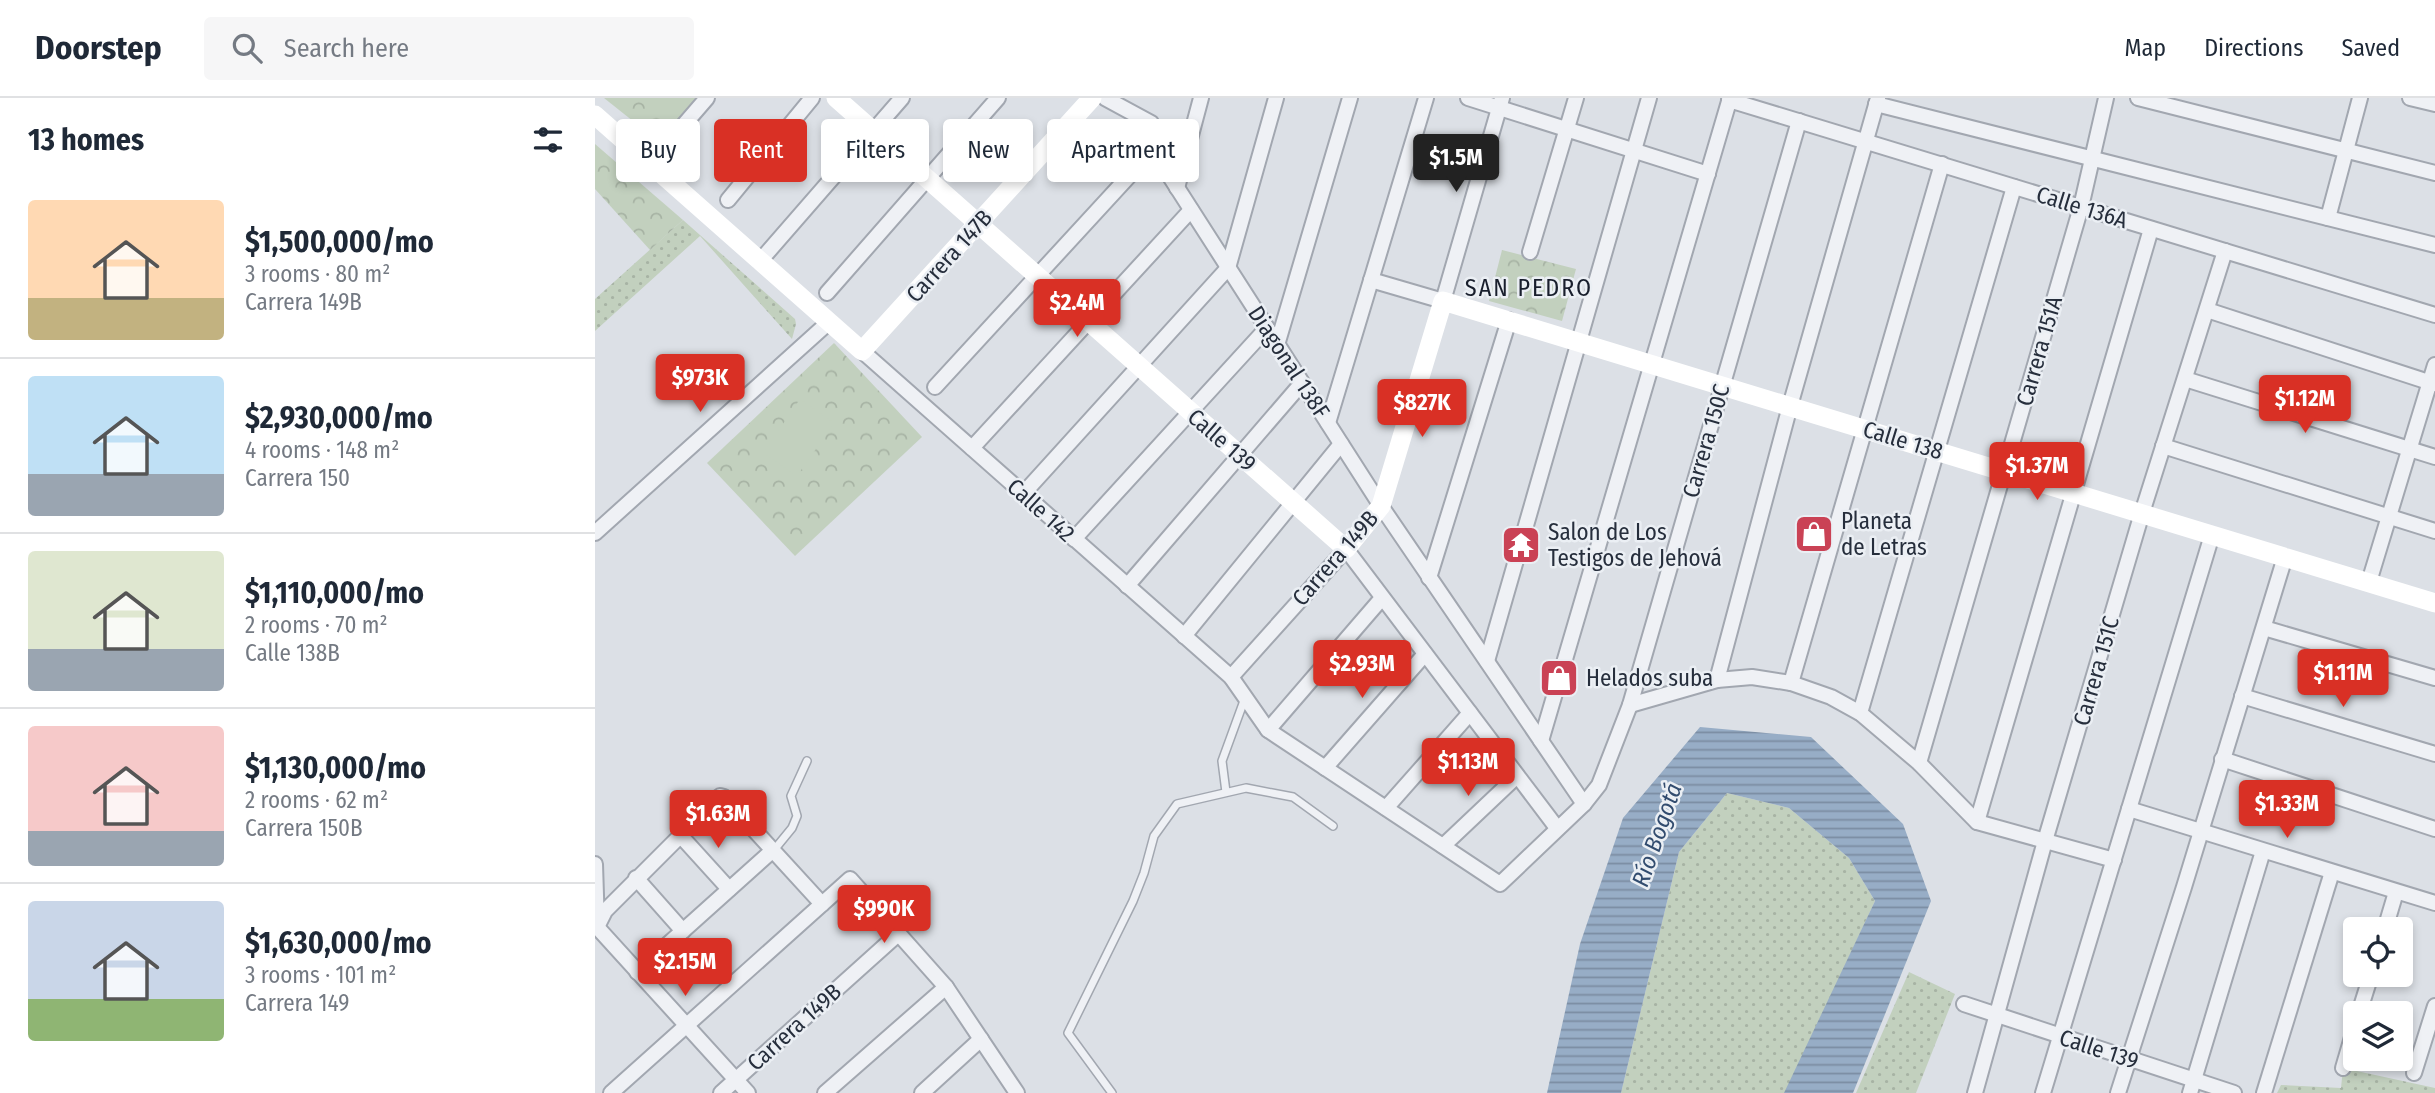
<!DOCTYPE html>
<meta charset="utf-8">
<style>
body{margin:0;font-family:"Fira Sans Condensed",sans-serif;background:#f6f6f7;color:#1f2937;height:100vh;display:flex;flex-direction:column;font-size:26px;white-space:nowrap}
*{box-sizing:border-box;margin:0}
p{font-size:23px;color:#747a83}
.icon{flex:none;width:38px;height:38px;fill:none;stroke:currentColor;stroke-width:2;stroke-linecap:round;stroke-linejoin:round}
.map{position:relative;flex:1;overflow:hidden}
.panel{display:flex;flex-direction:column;background:#fff;width:595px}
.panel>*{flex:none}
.banner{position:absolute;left:21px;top:21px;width:665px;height:63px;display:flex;gap:14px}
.fabs{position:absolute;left:1748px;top:819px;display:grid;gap:14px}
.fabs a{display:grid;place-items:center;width:70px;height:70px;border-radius:7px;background:#fff;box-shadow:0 4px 10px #0003;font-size:35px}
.price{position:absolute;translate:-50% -60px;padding:0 16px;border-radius:7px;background:#d93025;color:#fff;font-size:23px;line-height:46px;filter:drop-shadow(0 2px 4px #0008)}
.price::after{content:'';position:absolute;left:50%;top:42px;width:21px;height:16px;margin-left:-10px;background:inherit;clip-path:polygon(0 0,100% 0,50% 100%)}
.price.selected{background:#222;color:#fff}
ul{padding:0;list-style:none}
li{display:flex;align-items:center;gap:21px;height:175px;padding:0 28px}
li+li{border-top:2px solid #e0e1e3}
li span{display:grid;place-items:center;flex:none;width:196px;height:140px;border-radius:7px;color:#555}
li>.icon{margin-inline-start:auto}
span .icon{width:84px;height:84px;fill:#fffc;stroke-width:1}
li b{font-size:30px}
h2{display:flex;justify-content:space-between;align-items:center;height:84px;padding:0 28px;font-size:30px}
.tag{padding:0 24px;border-radius:7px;background:#fff;box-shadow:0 4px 10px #0003;font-size:24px;line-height:63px}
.tag.selected{background:#d93025;color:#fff}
header{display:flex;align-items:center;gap:42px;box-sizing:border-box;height:98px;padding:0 35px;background:#fff;border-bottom:2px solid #e0e1e3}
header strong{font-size:33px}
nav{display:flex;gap:38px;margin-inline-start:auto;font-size:24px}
.search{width:490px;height:63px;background:#f6f6f7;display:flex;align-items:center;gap:18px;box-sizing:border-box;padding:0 24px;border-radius:7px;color:#747a83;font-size:26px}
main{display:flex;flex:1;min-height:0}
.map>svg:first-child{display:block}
.grass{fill:url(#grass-dots)}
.park{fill:url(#park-crowns)}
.pitch{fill:#c2d0be}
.water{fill:url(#water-rules)}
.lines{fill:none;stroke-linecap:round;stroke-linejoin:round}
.lane-casing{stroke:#a2a7b0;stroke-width:10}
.street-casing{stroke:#a2a7b0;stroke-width:18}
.lane{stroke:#eff1f5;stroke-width:7}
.street{stroke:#eff1f5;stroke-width:14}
.secondary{stroke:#fff;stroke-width:19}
.labels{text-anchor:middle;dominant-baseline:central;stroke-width:5;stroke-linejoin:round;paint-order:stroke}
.street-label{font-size:23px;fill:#262e3c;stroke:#ebeff4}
.poi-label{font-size:23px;fill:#262e3c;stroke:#ebeff4;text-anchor:start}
.neighbourhood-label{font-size:24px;letter-spacing:2px;fill:#191f2d;stroke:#ebeff4}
.water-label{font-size:24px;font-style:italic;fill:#324c6f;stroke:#ebeff4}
</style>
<header>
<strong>Doorstep</strong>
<div class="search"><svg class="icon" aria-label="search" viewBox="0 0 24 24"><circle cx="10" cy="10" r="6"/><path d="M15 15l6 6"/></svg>Search here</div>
<nav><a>Map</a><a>Directions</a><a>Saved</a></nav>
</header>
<main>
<section class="panel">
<h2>13 homes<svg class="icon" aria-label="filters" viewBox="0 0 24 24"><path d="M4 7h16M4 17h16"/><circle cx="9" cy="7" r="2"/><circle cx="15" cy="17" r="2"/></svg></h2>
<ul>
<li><span style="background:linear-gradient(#ffd9b3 70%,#c2b280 0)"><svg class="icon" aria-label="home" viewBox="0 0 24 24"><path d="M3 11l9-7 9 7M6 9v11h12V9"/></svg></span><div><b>$1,500,000/mo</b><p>3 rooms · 80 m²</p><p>Carrera 149B</p></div></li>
<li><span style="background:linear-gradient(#bfe0f5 70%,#9aa5b1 0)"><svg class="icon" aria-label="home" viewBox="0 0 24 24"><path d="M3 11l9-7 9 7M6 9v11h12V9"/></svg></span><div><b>$2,930,000/mo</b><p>4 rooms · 148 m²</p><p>Carrera 150</p></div></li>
<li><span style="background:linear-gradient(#dfe7d0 70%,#9aa5b1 0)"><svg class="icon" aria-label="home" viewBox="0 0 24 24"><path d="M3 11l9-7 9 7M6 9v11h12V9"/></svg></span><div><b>$1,110,000/mo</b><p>2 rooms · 70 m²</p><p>Calle 138B</p></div></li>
<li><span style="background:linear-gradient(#f6c9c9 75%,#9aa5b1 0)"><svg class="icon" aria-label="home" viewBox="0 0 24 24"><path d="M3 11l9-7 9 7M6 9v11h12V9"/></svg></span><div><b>$1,130,000/mo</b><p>2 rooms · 62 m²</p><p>Carrera 150B</p></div></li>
<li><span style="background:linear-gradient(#c9d6e8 70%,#8fb573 0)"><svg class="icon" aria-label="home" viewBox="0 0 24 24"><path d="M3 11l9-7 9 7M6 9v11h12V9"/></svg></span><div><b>$1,630,000/mo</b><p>3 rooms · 101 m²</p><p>Carrera 149</p></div></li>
</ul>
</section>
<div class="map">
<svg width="1840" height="995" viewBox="0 0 1840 995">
<defs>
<pattern id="grass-dots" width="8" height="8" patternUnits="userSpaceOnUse" patternTransform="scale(1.75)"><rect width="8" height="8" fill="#c2d0be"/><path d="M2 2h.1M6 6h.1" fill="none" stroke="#a7b3a4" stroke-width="1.8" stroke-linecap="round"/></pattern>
<pattern id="park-crowns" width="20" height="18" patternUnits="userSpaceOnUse" patternTransform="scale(1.75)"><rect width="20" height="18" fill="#c2d0be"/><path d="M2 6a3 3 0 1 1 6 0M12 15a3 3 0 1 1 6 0" fill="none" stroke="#a7b3a4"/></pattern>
<pattern id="water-rules" width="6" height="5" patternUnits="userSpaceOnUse" patternTransform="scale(1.75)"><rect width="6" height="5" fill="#97adc6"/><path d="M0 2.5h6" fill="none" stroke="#7b8da2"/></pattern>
</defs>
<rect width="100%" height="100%" fill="#dce0e6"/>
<g class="grass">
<polygon points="88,122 200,221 201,226 197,241 105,138 0,233 0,201"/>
<polygon points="1132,695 1194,710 1254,760 1280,803 1191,995 1026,995 1084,754"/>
<polygon points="1314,874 1360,896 1321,995 1261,995"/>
<polygon points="1748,970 1840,990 1840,995 1682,995 1686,987 1746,990"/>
</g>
<g class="park">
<polygon points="9,0 108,0 68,47"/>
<polygon points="0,46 88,122 55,152 0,91"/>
<polygon points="907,152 981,171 967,223 894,203"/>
<polygon points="239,245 327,339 200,458 112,365"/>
</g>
<g class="pitch">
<polygon points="47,0 98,0 77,25"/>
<polygon points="205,301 239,325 202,378 168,355"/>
</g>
<polygon class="water" points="1105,629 1216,639 1308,726 1336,803 1258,995 1189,995 1280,803 1254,760 1194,710 1132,695 1084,754 1026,995 952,995 985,846 1028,720"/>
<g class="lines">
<g class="lane-casing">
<g id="lane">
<polyline points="631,694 627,663 650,600"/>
<polyline points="179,752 197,730 202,718 196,698 212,663"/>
<polyline points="517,995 473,935 538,803 549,775 559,738 582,706 651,690 698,699 738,728"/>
</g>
</g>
<g class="street-casing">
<g id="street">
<polyline points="510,0 556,25 558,52 786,408 989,706"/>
<polyline points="873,0 1113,76"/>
<polyline points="1543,0 1840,75"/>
<polyline points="1815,0 1840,6"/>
<polyline points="1134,2 1840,217"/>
<polyline points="1281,6 1840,147"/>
<polyline points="55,66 112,0"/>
<polyline points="582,90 606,0"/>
<polyline points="133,102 217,0"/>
<polyline points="1733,120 1765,0"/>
<polyline points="935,154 981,0"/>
<polyline points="165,163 307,0"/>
<polyline points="776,182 848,203 907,0"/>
<polyline points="232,195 403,0"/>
<polyline points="1612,212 1840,286"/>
<polyline points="682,247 755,0"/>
<polyline points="267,253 636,579 673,632 905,786 989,706 1004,687 1035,607 1204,23"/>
<polyline points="1590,281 1840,359"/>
<polyline points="340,289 558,52"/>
<polyline points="733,325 831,0"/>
<polyline points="1568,348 1840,433"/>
<polyline points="377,350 596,112"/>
<polyline points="428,396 633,170 681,0"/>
<polyline points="0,435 234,224"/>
<polyline points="479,441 672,230"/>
<polyline points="834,480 914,222"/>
<polyline points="1774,484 1840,267"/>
<polyline points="532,488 707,285"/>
<polyline points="1669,530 1840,580"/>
<polyline points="589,538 746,346"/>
<polyline points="892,563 1054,0"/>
<polyline points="636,579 751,451 962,730"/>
<polyline points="1122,582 1195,308 1283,0"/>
<polyline points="1196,585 1347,66"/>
<polyline points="1647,598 1840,656"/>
<polyline points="1035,607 1122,582 1157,579 1196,585 1236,599 1265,615 1324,665 1382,724 1519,762"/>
<polyline points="1265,615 1419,89"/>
<polyline points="673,632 787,500"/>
<polyline points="946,643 1135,0"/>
<polyline points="1627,661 1840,731"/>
<polyline points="1324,665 1486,109 1511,0"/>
<polyline points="730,670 830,556"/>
<polyline points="791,710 875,615"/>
<polyline points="1534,711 1840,805"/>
<polyline points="1382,724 1556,131"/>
<polyline points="85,737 134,791"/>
<polyline points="848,748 922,678"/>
<polyline points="0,766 2,829 153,995"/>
<polyline points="41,780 88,833"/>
<polyline points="2,829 10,813 125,698 129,699 227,806"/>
<polyline points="1790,831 1801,794"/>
<polyline points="42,874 178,752"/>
<polyline points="1369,906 1639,995"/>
<polyline points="1764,915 1776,877"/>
<polyline points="1748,970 1760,929"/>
<polyline points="1819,975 1840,908"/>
<polyline points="16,995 255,781 351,889 422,995"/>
<polyline points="126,995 303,836"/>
<polyline points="230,995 351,889"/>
<polyline points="327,995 386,941"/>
<polyline points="1380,995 1450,743 1547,415 1630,153"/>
<polyline points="1448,995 1617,437"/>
<polyline points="1523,995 1589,789 1690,459"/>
<polyline points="1595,995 1668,753"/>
<polyline points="1669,995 1737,774"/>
</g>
</g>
<use href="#lane" class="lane"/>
<use href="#street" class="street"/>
<g class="secondary">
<polyline points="241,0 751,451 786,408 848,203 1840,505"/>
<polyline points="0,17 267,253 497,0"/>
</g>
</g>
<defs>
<g id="shop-square" transform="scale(2.0125)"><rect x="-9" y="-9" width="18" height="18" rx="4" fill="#ca4255" stroke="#ebeff4"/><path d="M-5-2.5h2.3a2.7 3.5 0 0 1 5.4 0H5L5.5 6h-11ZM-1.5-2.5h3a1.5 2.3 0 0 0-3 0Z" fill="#fff"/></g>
<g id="temple-square" transform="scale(2.0125)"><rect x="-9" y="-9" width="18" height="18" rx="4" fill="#ca4255" stroke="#ebeff4"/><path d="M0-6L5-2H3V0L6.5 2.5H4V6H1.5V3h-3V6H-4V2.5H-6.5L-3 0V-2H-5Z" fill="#fff"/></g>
</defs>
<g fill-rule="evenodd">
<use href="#shop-square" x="1219" y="436"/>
<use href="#temple-square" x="926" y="447"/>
<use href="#shop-square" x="964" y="580"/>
</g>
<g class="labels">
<g class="street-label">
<text transform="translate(1487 109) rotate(17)">Calle 136A</text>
<text transform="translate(354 158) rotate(-48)">Carrera 147B</text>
<text transform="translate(1444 253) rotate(-74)">Carrera 151A</text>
<text transform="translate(694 264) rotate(57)">Diagonal 138F</text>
<text transform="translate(627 342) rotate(41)">Calle 139</text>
<text transform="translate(1308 342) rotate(17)">Calle 138</text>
<text transform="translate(1111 343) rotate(-74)">Carrera 150C</text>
<text transform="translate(446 412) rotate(42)">Calle 142</text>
<text transform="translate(740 460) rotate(-49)">Carrera 149B</text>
<text transform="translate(1501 573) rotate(-74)">Carrera 151C</text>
<text transform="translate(199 929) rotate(-42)">Carrera 149B</text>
<text transform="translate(1504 951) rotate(18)">Calle 139</text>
</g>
<g class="poi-label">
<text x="1246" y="423">Planeta<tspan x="1246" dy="26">de Letras</tspan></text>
<text x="953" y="434">Salon de Los<tspan x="953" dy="26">Testigos de Jehová</tspan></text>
<text x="991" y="580">Helados suba</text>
</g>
<g class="neighbourhood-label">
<text x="934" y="190">SAN PEDRO</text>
</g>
<g class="water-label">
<text transform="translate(1062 737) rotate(-71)">Río Bogotá</text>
</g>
</g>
</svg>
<div class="fabs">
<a><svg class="icon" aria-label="locate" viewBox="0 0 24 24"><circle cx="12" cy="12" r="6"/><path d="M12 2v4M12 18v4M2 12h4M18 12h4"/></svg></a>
<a><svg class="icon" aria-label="layers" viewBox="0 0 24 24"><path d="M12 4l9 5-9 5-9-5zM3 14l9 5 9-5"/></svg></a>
</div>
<b class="price selected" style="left:861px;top:96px">$1.5M</b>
<b class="price" style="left:482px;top:241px">$2.4M</b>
<b class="price" style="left:105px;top:316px">$973K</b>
<b class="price" style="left:1710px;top:337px">$1.12M</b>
<b class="price" style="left:827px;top:341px">$827K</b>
<b class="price" style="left:1442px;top:404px">$1.37M</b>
<b class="price" style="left:767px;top:602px">$2.93M</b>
<b class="price" style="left:1748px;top:611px">$1.11M</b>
<b class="price" style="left:873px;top:700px">$1.13M</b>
<b class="price" style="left:1692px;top:742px">$1.33M</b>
<b class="price" style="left:123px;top:752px">$1.63M</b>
<b class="price" style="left:289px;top:847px">$990K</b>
<b class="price" style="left:90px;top:900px">$2.15M</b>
<div class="banner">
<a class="tag">Buy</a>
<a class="tag selected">Rent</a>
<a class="tag">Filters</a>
<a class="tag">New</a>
<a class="tag">Apartment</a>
</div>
</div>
</main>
